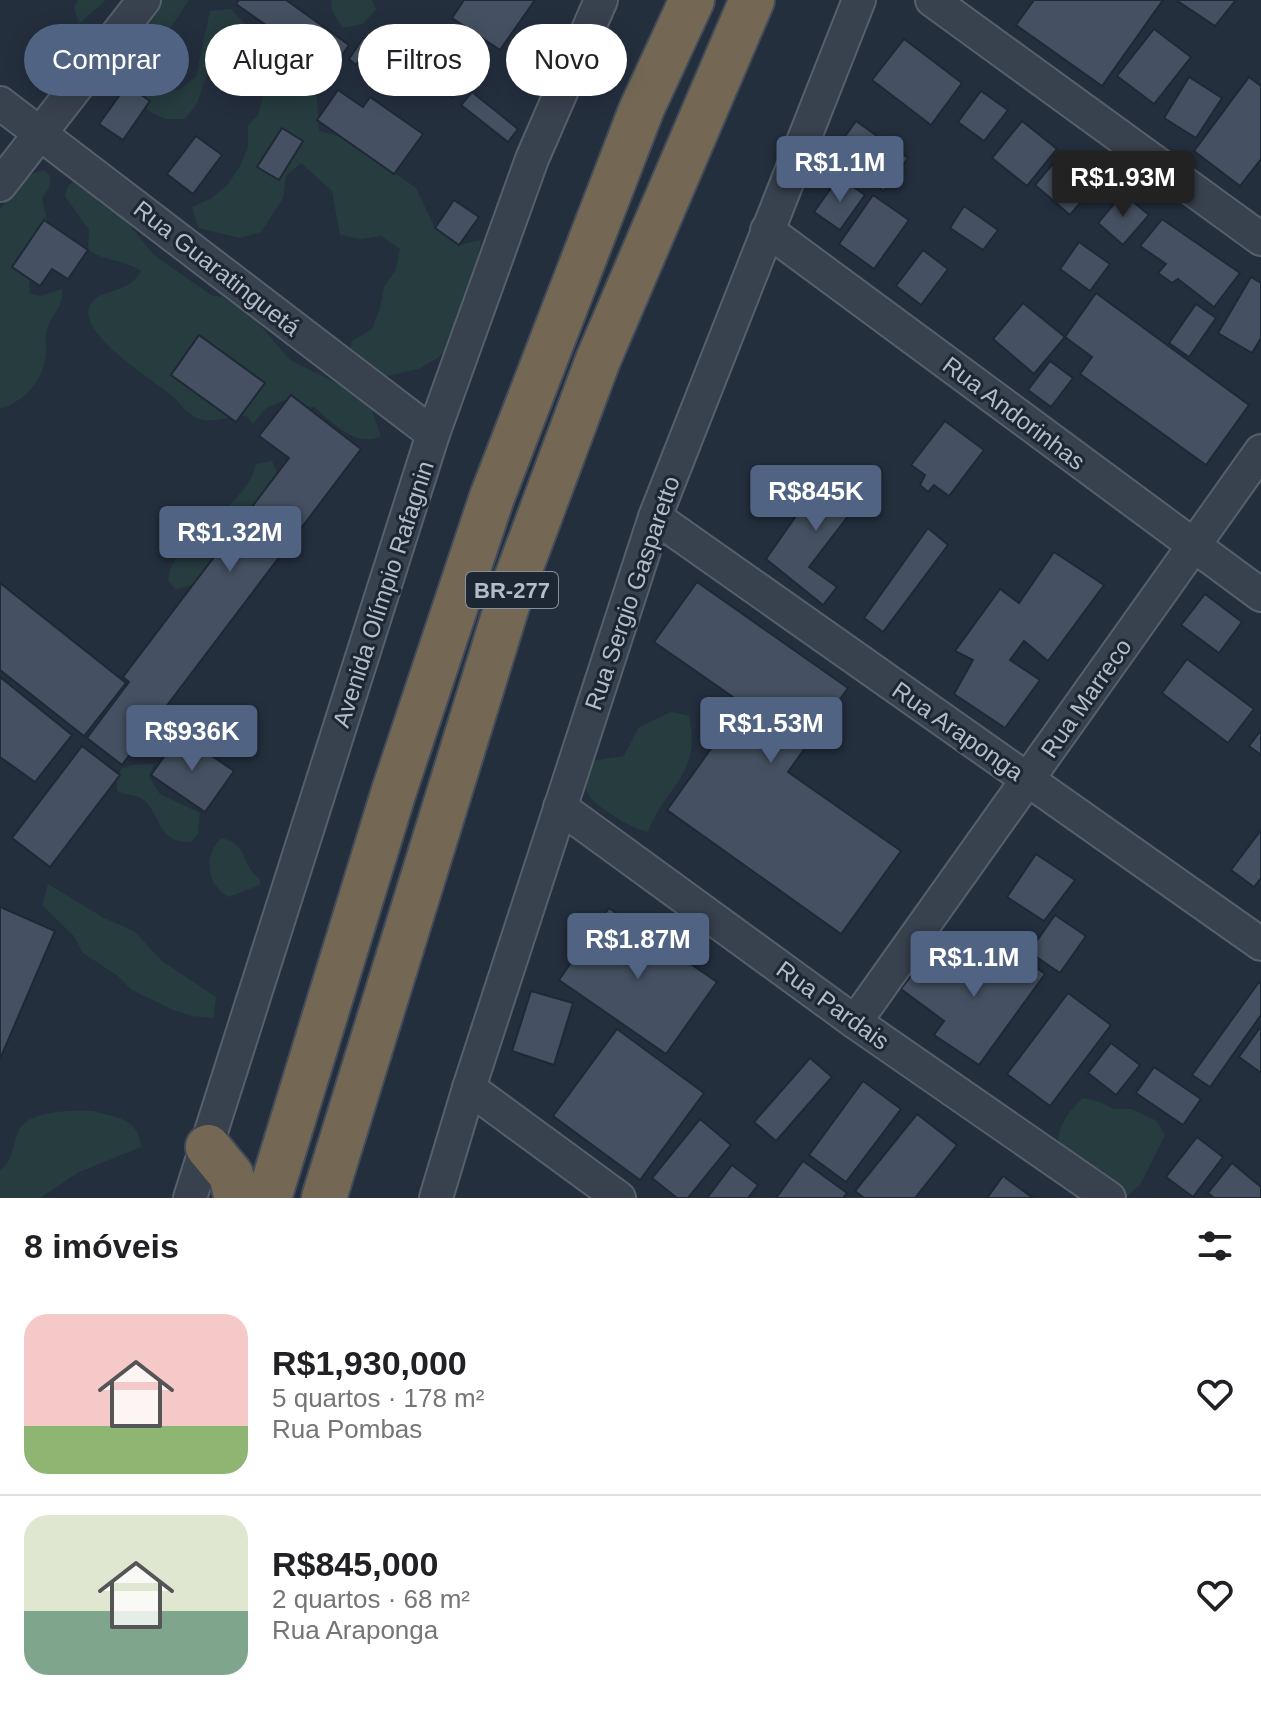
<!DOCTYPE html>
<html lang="pt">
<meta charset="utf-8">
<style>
body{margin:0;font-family:Arial,sans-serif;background:#f2f2f2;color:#202124;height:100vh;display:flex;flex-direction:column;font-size:30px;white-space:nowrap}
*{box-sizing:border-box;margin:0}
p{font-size:26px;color:#757577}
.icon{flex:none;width:44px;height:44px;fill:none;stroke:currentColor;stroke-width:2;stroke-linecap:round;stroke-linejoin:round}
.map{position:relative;height:1198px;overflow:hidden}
.drawer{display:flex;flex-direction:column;background:#fff;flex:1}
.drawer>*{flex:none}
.banner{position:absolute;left:24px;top:24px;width:800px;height:72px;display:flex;gap:16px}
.price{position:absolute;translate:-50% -68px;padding:0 18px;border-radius:8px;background:#506383;color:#fff;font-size:26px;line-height:52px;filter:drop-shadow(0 2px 4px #0008)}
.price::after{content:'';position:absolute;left:50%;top:48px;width:24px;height:18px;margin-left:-12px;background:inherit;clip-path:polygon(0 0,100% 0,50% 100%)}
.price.active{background:#222;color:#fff}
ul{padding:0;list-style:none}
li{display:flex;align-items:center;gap:24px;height:200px;padding:0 24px}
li+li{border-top:2px solid #e0e0e0}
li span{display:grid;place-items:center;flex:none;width:224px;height:160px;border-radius:24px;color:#555}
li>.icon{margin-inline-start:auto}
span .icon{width:96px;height:96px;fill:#fffc;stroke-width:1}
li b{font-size:34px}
h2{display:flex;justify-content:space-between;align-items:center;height:96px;padding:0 24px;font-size:34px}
.pill{padding:0 28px;border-radius:36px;background:#fff;box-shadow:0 4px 20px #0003;font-size:28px;line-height:72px}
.pill.active{background:#506383;color:#fff}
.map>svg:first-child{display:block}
.green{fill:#263c3f}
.building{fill:#455162;stroke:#1f2835;stroke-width:2}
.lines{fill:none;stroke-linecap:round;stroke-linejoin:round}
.minor-casing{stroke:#565f6c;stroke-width:36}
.highway-casing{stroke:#434c59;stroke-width:48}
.minor{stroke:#38414e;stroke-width:32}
.highway{stroke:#746855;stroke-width:44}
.labels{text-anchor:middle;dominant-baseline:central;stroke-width:6;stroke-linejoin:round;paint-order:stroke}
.shield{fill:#1d2633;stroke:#878f9c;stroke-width:2}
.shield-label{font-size:22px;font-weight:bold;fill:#b4bcc9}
.street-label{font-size:24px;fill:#b4bcc9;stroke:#1d2633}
</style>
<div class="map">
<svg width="1261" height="1198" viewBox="0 0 1261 1198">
<rect width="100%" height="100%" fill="#242f3e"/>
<g class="green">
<polygon points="78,0 106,0 79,24 74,8"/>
<polygon points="149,0 189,0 159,45 150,66 158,87 179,90 196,77 210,11 231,9 245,24 266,28 285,39 317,98 319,131 342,137 360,148 416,188 435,228 459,245 481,240 477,261 477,282 453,342 438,358 418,369 379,378 350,354 352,341 372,329 380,308 384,287 396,269 400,249 381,236 361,239 340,235 332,191 301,163 286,176 283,198 261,232 240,238 198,228 192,207 212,198 228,184 240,166 248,147 248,126 258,115 264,93 259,72 261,50 244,40 224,47 211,62 197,103 185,119 165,119 147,110 139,88 142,66 123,57 130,37"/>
<polygon points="331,0 372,0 376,9 363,24 342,28 332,10"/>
<path d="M44,170L51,177L49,188L42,198L49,230L29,284L30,294L41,296L62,289C64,308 52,313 47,329C44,337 47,346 46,354C42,382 26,400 0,409V209L22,181L31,174Z"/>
<path d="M76,179L86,184L98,202L125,220L154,255L211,295L222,297L252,316L290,360L334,382L346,385L370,405L381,436C355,449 332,421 314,407L303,408L285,400L266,408L253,424L247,416C233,415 217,422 204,420C189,418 181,403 170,394C152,380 80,334 89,308C97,286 127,297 141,271C125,260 104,261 88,250L89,230L65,196L68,186Z"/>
<path d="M272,461L280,480L228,531C225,538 225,543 223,550C218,571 196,587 176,589L168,581C173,533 245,512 256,464Z"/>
<path d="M671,712L689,716C702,775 666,784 648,832C634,828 626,824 614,816C589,800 578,792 591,761L624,756L639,727Z"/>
<path d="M154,764L149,777L160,794L200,813L198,834L191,842C158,842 163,821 146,802C139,794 126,796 117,791V780L121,769L132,765Z"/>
<path d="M221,838C251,845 238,863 260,879V885L229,897C206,885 203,856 221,838Z"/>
<polygon points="48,884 104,918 134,931 162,961 216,997 213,1018 192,1016 173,1010 132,990 118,976 83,953 73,935 42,905"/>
<path d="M1083,1098L1100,1102L1114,1109H1132L1157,1121L1165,1135L1140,1185L1127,1196C1108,1180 1081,1172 1067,1159C1046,1140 1067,1112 1083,1098Z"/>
<path d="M93,1111C115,1118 139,1117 141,1147L79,1172L40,1198H0V1171C15,1156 11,1150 18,1132C27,1110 71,1110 93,1111Z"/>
</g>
<g class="building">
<polygon points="239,0 286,0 349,45 331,71 236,4"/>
<polygon points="464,0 535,0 500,50 452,18"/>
<polygon points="1034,0 1163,0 1102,86 1016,25"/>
<polygon points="1176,0 1234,0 1235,1 1215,26"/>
<polygon points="1154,29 1191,57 1154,104 1117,76"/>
<polygon points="363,38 371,43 356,65 349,59"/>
<polygon points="904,39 962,83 931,125 872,80"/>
<polygon points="1189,77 1222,98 1196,138 1164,118"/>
<polygon points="1249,77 1261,86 1261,159 1240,186 1194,151"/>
<polygon points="447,78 460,87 452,98 439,89"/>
<polygon points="127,85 150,101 123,140 99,124"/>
<polygon points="338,90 363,107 370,97 423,134 394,174 317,120"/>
<polygon points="981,91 1008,110 984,141 958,122"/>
<polygon points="472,92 518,129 508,142 461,105"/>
<polygon points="856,121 908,158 884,191 832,155"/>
<polygon points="1022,121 1057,149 1027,186 992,158"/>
<polygon points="282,128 303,141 279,180 257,167"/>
<polygon points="196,136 222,155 193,194 167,174"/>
<polygon points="1061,154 1096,184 1070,215 1035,185"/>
<polygon points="839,177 865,195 840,230 814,212"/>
<polygon points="1123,193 1149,215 1123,245 1098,223"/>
<polygon points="873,195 909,220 874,269 839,244"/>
<polygon points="454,200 479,217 459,245 435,228"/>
<polygon points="964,206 998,230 983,250 950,228"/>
<polygon points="1162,219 1240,273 1214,307 1178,279 1172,283 1158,273 1166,264 1140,246"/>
<polygon points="44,220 88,250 68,279 52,269 40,286 12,267"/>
<polygon points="1079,242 1110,264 1090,291 1060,269"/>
<polygon points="923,250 948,269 921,305 896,286"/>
<polygon points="1251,277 1261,283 1261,338 1252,353 1218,333"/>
<polygon points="1096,293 1249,405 1206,465 1080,374 1092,357 1065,337"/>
<polygon points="1023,303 1065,337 1034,374 993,339"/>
<polygon points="1196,304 1216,318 1189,357 1169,343"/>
<polygon points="199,335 265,383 236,422 171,375"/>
<polygon points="1050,361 1073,378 1051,407 1028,390"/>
<polygon points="291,395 361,449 122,765 87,738 129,682 123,677 289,458 259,436"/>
<polygon points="945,421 984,450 949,496 934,485 928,492 920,485 925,475 911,465"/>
<polygon points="830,467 866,493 809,567 837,587 823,605 766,559"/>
<polygon points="928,528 948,545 883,632 864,618"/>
<polygon points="1054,552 1104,585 1048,661 1024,641 1010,660 1040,680 1005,728 954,694 973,660 955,651 1000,589 1019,603"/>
<polygon points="697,582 848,688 788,772 901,851 841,934 667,810 743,704 654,642"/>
<polygon points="0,583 126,683 84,736 0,670"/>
<polygon points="1205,594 1242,622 1219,653 1181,625"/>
<polygon points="1187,659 1254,709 1228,743 1162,693"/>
<polygon points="0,677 72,735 35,782 0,757"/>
<polygon points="1261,730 1261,755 1249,746"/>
<polygon points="180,734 234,771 205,812 151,775"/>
<polygon points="82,746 120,775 50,867 12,838"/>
<polygon points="1261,830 1261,878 1254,887 1231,870"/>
<polygon points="1036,854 1075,880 1044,921 1007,897"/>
<polygon points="0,907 55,931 0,1059"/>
<polygon points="609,908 717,982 666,1054 559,980"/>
<polygon points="1055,915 1086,936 1060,973 1029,952"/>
<polygon points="1002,942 1045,974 979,1065 934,1035 944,1021 901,989 929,952 971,982"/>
<polygon points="1259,982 1261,984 1261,1015 1210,1087 1192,1075"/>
<polygon points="531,991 573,1003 554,1065 512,1051"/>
<polygon points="1068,993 1111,1025 1050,1106 1007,1074"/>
<polygon points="1261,1026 1261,1073 1239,1057"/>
<polygon points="617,1029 704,1093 640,1180 553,1116"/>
<polygon points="1111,1043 1140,1065 1116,1095 1088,1073"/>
<polygon points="810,1058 832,1077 776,1141 754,1122"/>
<polygon points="1154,1067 1201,1099 1183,1125 1136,1093"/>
<polygon points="863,1081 901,1109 846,1182 809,1155"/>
<polygon points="917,1114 957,1145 915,1198 864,1198 855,1191"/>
<polygon points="700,1119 731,1145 688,1198 677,1198 652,1178"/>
<polygon points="1197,1137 1223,1157 1193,1197 1166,1177"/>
<polygon points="803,1161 847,1193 843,1198 776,1198"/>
<polygon points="1232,1163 1261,1187 1261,1198 1214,1198 1208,1193"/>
<polygon points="732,1165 758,1185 748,1198 707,1198"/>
<polygon points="1003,1176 1033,1198 987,1198"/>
</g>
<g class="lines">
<g class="minor-casing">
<g id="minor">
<polyline points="932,0 1261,239"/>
<polyline points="0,103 433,434"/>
<polyline points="0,185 144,0"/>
<polyline points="767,230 1261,595"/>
<polyline points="655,517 1261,944"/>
<polyline points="560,807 855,1022 1109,1198"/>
<polyline points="855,1022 1261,451"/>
<polyline points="469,1088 619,1198"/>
<polyline points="190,1198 433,434 532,159 601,0"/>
<polyline points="436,1198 469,1088 655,517 859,0"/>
</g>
</g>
<g class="highway-casing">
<g id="highway">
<polyline points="208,1147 231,1175 237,1198"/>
<polyline points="269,1198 394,791 492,497 642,108 692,0"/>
<polyline points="324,1198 510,596 598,360 752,0"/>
</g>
</g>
<use href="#minor" class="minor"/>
<use href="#highway" class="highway"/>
</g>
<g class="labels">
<rect class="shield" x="466" y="572" width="92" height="36" rx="6"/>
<g class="shield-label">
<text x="512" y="590">BR-277</text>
</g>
<g class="street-label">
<text transform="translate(217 268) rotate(38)">Rua Guaratinguetá</text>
<text transform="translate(1014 413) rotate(37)">Rua Andorinhas</text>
<text transform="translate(632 593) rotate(-71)">Rua Sergio Gasparetto</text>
<text transform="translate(383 594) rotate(-72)">Avenida Olímpio Rafagnin</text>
<text transform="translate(1086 698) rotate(-55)">Rua Marreco</text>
<text transform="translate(958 731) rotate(35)">Rua Araponga</text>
<text transform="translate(833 1005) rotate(36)">Rua Pardais</text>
</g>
</g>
</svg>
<b class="price" style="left:840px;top:204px">R$1.1M</b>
<b class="price active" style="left:1123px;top:219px">R$1.93M</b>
<b class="price" style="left:816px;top:533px">R$845K</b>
<b class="price" style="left:230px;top:574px">R$1.32M</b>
<b class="price" style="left:771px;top:765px">R$1.53M</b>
<b class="price" style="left:192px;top:773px">R$936K</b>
<b class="price" style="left:638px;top:981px">R$1.87M</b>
<b class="price" style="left:974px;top:999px">R$1.1M</b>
<div class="banner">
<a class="pill active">Comprar</a>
<a class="pill">Alugar</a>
<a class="pill">Filtros</a>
<a class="pill">Novo</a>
</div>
</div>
<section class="drawer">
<h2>8 imóveis<svg class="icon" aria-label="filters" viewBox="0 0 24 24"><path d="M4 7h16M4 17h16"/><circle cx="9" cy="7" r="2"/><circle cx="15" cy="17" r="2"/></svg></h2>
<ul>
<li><span style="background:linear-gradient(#f6c9c9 70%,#8fb573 0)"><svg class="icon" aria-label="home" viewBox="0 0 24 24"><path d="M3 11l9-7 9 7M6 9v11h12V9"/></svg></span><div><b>R$1,930,000</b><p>5 quartos · 178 m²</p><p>Rua Pombas</p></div><svg class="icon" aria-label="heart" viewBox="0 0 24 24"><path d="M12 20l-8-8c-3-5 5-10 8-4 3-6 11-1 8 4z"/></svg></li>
<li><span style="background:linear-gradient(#dfe7d0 60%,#7fa58c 0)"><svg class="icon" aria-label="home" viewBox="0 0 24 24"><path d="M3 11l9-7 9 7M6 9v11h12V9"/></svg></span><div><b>R$845,000</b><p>2 quartos · 68 m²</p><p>Rua Araponga</p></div><svg class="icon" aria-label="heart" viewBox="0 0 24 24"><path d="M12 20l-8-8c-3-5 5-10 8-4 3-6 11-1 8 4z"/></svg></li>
</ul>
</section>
